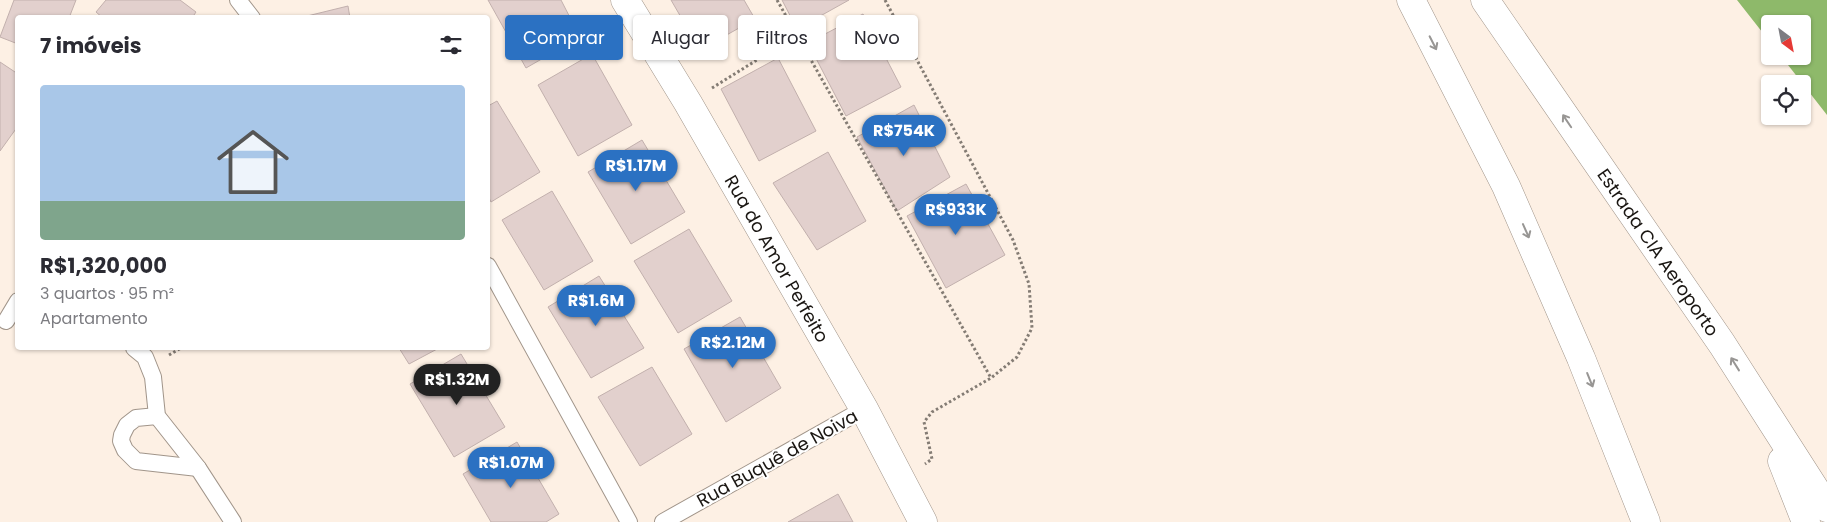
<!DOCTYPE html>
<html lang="pt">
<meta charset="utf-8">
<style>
body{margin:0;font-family:Poppins,sans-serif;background:#f7f7f7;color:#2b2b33;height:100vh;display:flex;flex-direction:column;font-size:19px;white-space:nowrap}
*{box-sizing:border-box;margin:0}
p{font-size:16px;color:#7c7c81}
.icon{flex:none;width:28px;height:28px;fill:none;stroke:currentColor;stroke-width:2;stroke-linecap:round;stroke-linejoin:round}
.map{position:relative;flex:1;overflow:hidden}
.sheet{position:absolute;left:15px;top:15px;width:475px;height:335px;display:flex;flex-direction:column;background:#fff;border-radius:5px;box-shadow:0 1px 4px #0004}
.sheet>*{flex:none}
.hud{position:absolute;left:505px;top:15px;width:475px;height:45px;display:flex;gap:10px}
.needle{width:32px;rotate:148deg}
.buttons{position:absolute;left:1761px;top:15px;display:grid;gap:10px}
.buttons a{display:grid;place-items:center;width:50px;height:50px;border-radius:5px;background:#fff;box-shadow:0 1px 4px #0004;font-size:25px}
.price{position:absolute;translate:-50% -42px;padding:0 11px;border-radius:18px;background:#2b71c2;color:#fff;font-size:16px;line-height:32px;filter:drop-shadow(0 1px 2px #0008)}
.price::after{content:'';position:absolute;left:50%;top:30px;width:15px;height:11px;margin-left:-8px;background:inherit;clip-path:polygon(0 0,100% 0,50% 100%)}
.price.current{background:#222;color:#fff}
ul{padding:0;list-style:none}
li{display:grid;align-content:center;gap:10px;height:265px;padding:0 25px}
li span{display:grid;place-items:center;height:155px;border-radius:5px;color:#555}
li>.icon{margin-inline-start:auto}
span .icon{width:90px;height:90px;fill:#fffc;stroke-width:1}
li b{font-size:21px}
h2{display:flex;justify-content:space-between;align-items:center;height:60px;padding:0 25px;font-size:21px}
.chip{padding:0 18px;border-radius:5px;background:#fff;box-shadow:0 1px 4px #0004;font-size:18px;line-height:45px}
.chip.current{background:#2b71c2;color:#fff}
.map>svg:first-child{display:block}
.water{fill:#8eb96a}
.building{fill:#e2d0cd;stroke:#c2b0ad}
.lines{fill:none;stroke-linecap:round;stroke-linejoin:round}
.lane-casing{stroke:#a1958a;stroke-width:18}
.street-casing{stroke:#a1958a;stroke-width:29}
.highway-casing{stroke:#a1958a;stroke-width:29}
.path{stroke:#847c74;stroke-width:3;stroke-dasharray:2.5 2.5;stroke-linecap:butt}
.lane{stroke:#fff;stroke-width:16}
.street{stroke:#fff;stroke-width:28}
.highway{stroke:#fff;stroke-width:28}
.oneway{stroke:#989694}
.labels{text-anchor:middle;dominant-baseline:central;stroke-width:4;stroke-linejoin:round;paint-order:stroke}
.street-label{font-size:18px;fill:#1a1612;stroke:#fff}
</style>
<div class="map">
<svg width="1827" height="522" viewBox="0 0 1827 522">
<rect width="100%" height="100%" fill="#fdf0e4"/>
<polygon class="water" points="1737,0 1827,0 1827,115 1781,56 1802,56 1802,24 1770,24 1770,42"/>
<g class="building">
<polygon points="14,0 76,0 69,18 18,18 18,44 0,37"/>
<polygon points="106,0 180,0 196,12 192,18 103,18 96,12"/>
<polygon points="488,0 561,0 580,37 526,68"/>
<polygon points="671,0 744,0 755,19 700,50"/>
<polygon points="782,0 849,0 797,29"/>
<polygon points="348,6 350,18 299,18"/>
<polygon points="863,14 901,87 846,116 808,43"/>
<polygon points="592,54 632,125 578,156 538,85"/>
<polygon points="778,58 816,131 759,161 721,89"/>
<polygon points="0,62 18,74 18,126 0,151"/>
<polygon points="497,101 540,172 491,202 488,196 488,106"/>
<polygon points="914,105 950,177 897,211 857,137"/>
<polygon points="642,140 685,212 631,244 588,172"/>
<polygon points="828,152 866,221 817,250 773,183"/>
<polygon points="966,184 1005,255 946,288 907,216"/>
<polygon points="552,191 593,261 544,290 502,220"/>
<polygon points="689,229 732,301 678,333 634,261"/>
<polygon points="599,276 644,348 591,378 548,307"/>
<polygon points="740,317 781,388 726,422 684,349"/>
<polygon points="399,348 439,348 409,364"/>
<polygon points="461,354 505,427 454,457 410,384"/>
<polygon points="652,367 692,434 640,466 598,397"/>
<polygon points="517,442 559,514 546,522 491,522 463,474"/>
<polygon points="838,494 853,522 788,522"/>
</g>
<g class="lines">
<g class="lane-casing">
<g id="lane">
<polyline points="238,0 252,18"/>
<polyline points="488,266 629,522"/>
<polyline points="6,321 18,301"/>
<polyline points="134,348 145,357 153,377 157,416 198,468 233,522"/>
<polyline points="157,416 136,418 127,425 122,435 121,441 125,450 136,461 198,468"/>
<polyline points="663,522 864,409"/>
</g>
</g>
<g class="street-casing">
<g id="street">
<path id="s1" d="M625,0L688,103L864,409L923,522"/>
</g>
</g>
<g class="highway-casing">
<g id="highway">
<polyline points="1411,0 1506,186 1581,358 1646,522"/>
<path id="s2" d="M1485,0L1722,344L1827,508"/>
<polyline points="1782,461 1806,522"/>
</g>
</g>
<g class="path">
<polyline points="777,0 991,378"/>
<polyline points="885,0 1013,240 1029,284 1032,328 1017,357 991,378 932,412 924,422 932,459 925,464"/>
<polyline points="712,88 797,35"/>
<polyline points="169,355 181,348"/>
</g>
<use href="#lane" class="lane"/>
<use href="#street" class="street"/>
<use href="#highway" class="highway"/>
</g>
<defs><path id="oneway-shaft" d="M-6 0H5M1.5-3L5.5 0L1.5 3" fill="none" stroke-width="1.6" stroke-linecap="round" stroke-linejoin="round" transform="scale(1.25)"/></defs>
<g class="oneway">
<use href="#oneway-shaft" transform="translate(1433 43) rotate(63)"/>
<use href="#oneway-shaft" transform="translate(1567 121) rotate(-124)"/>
<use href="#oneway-shaft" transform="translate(1526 231) rotate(66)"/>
<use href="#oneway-shaft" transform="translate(1735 364) rotate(-122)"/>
<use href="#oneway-shaft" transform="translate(1590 380) rotate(68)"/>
</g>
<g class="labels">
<g class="street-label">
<text stroke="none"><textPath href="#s2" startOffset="306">Estrada CIA Aeroporto</textPath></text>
<text stroke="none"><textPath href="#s1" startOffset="300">Rua do Amor Perfeito</textPath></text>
<text transform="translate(777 458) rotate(-29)">Rua Buquê de Noiva</text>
</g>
</g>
</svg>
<div class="buttons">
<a><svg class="needle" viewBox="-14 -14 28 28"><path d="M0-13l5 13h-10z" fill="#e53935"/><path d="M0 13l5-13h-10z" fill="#7c7c81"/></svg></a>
<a><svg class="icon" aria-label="locate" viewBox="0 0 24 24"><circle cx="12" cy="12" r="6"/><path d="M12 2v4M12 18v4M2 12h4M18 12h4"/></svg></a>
</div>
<b class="price" style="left:904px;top:157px">R$754K</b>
<b class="price" style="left:636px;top:192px">R$1.17M</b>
<b class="price" style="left:956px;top:236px">R$933K</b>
<b class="price" style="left:596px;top:327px">R$1.6M</b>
<b class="price" style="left:733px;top:369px">R$2.12M</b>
<b class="price current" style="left:457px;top:406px">R$1.32M</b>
<b class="price" style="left:511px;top:489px">R$1.07M</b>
<div class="hud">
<a class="chip current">Comprar</a>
<a class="chip">Alugar</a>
<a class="chip">Filtros</a>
<a class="chip">Novo</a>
</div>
<section class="sheet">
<h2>7 imóveis<svg class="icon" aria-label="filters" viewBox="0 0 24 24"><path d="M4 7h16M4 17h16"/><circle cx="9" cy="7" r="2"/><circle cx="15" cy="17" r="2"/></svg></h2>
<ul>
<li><span style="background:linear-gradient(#a9c7e8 75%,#7fa58c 0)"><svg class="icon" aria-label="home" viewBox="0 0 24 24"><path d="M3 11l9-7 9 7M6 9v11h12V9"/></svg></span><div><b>R$1,320,000</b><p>3 quartos · 95 m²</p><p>Apartamento</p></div></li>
</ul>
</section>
</div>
